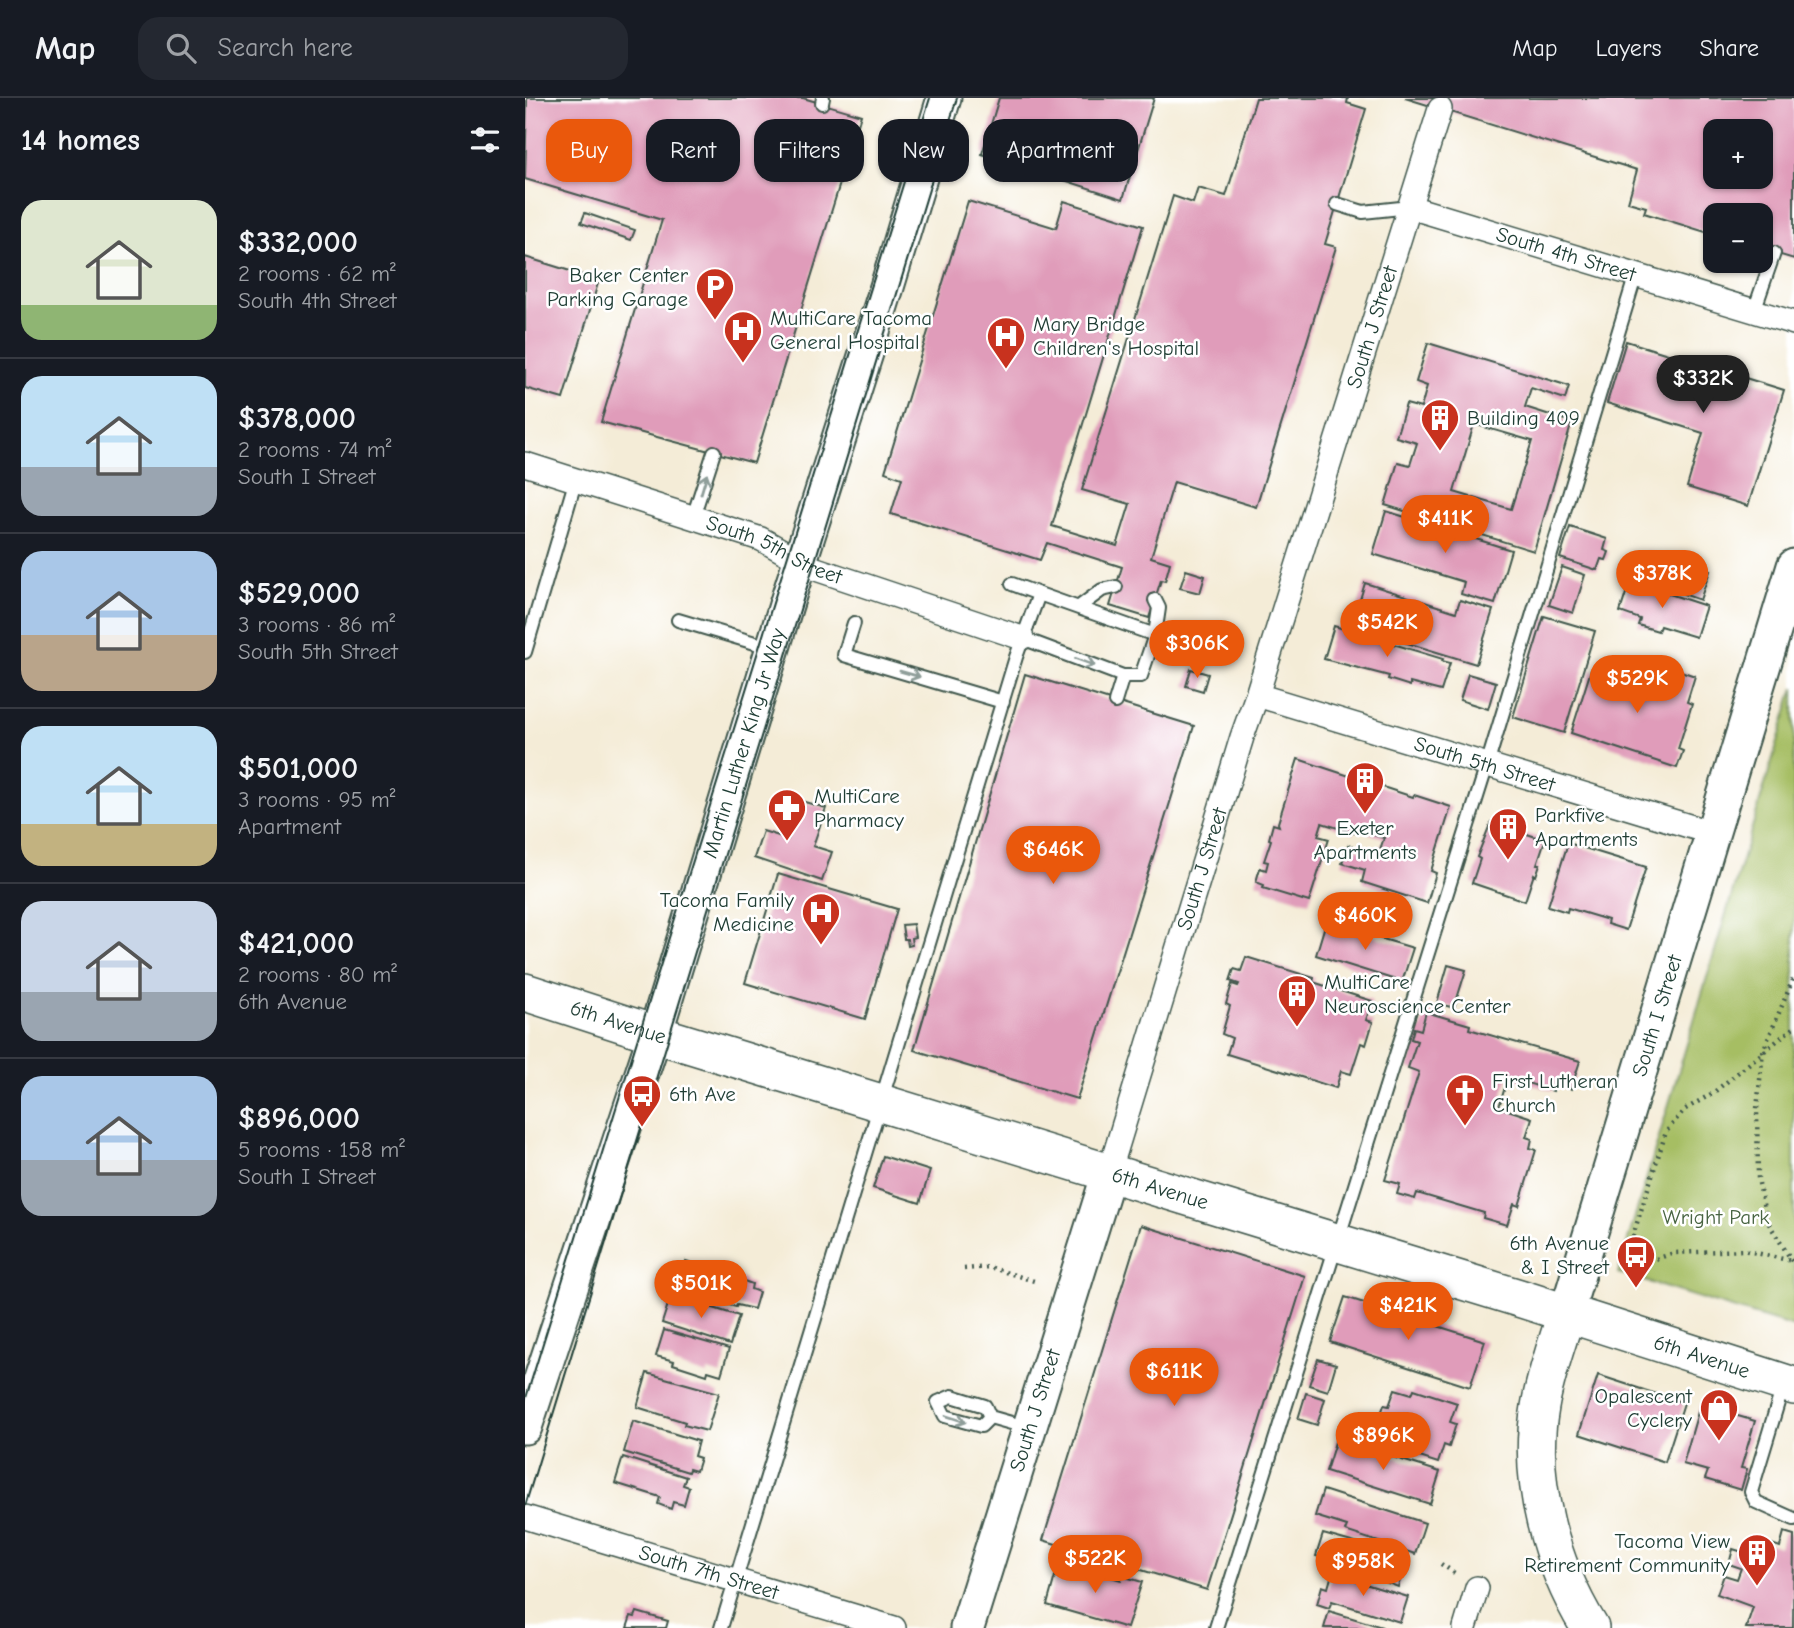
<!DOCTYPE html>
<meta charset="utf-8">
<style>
body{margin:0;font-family:"Comic Neue",sans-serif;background:#242831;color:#f1f3f6;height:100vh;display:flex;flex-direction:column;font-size:26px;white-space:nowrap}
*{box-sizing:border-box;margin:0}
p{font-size:23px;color:#9ea1a6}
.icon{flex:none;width:38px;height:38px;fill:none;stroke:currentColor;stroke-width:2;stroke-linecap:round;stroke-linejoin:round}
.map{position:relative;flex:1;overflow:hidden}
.details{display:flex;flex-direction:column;background:#171b24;width:525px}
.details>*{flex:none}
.banner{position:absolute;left:21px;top:21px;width:665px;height:63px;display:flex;gap:14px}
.controls{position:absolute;left:1178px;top:21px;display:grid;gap:14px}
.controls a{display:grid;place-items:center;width:70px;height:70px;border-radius:14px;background:#171b24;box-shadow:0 2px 5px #0004;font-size:35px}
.price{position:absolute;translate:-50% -60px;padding:0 16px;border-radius:24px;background:#ea580c;color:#fff;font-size:23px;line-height:46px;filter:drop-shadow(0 2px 4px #0008)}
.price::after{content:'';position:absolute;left:50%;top:42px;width:21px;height:16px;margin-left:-10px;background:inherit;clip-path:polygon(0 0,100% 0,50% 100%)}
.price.active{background:#222;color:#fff}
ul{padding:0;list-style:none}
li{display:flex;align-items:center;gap:21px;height:175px;padding:0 21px}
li+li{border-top:2px solid #363941}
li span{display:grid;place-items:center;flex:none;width:196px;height:140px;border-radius:21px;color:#555}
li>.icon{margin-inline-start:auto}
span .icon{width:84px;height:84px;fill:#fffc;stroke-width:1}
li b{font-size:30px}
h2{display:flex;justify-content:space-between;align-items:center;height:84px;padding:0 21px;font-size:30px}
.chip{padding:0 24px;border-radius:21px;background:#171b24;box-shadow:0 2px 5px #0004;font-size:24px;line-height:63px}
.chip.active{background:#ea580c;color:#fff}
header{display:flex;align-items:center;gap:42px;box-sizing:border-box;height:98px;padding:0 35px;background:#171b24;border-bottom:2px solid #363941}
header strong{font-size:33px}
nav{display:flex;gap:38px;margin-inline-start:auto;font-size:24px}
.search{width:490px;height:63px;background:#242831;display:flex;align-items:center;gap:18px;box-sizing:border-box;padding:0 24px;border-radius:21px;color:#9ea1a6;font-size:26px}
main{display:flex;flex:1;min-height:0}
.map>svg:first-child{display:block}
.green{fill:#a6be63;stroke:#627e4c;stroke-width:2}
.building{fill:#e09cba;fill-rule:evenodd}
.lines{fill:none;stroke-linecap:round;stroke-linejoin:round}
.lane-casing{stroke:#3f574c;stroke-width:16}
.street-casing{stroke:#3f574c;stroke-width:26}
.secondary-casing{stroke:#3f574c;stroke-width:37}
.primary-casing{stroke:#3f574c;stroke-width:40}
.path{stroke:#3f574c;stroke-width:4.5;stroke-dasharray:2 5;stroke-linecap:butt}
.lane{stroke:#fff;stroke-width:12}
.street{stroke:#fff;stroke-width:23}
.secondary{stroke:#fff;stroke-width:33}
.primary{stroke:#fff;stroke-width:37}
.tram{stroke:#1f3d34;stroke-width:2}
.oneway{stroke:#8f9e9a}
.labels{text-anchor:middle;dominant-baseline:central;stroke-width:5;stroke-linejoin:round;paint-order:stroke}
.street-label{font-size:21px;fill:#1f3d34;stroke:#fff}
.poi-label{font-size:21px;fill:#1f3d34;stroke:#fff;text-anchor:start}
.park-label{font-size:21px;fill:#486442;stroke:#fff}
</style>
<header>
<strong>Map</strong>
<div class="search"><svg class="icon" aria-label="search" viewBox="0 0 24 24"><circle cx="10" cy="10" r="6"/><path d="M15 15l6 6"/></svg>Search here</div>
<nav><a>Map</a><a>Layers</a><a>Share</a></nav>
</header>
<main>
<section class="details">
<h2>14 homes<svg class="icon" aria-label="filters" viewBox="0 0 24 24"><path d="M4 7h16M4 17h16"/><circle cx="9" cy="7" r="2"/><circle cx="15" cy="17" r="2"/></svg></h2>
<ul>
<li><span style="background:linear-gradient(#dfe7d0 75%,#8fb573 0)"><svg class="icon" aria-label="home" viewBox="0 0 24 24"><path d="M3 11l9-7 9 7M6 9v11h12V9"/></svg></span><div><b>$332,000</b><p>2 rooms · 62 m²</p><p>South 4th Street</p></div></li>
<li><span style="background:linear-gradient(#bfe0f5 65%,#9aa5b1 0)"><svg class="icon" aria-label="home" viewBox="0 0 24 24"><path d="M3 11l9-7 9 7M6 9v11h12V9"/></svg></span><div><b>$378,000</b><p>2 rooms · 74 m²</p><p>South I Street</p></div></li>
<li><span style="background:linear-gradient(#a9c7e8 60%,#b9a48a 0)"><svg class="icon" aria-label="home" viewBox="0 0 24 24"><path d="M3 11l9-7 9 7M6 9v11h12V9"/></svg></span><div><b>$529,000</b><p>3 rooms · 86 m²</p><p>South 5th Street</p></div></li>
<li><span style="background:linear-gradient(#bfe0f5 70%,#c2b280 0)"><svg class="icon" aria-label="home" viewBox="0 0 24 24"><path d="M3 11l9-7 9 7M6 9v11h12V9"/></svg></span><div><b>$501,000</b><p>3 rooms · 95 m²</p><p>Apartment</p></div></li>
<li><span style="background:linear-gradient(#c9d6e8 65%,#9aa5b1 0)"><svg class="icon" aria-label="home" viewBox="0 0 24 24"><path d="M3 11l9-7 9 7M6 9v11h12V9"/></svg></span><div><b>$421,000</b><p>2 rooms · 80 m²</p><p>6th Avenue</p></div></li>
<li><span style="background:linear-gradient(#a9c7e8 60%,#9aa5b1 0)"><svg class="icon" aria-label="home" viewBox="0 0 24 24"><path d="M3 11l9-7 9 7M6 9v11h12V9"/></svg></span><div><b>$896,000</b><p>5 rooms · 158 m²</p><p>South I Street</p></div></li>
</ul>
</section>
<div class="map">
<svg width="1269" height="1530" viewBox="0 0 1269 1530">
<rect width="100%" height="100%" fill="#fff"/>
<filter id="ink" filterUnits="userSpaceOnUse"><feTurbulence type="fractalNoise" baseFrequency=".0143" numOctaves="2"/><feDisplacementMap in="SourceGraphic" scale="14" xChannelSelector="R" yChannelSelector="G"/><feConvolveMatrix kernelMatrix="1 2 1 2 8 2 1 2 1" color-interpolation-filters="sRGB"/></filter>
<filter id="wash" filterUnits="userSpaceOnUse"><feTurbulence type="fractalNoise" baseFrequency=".00686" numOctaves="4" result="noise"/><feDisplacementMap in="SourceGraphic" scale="28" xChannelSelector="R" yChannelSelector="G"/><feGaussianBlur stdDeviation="1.57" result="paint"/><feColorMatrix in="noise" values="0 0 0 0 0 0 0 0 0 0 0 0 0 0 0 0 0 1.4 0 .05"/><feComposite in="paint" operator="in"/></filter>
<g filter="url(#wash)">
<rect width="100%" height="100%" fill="#f4ecd7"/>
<polygon class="green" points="1269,590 1269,1229 1093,1175"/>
<g id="blocks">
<g class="building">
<polygon points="2,0 278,0 336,17 229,365 76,324 137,122 0,81"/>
<polygon points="474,0 629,0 598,101 457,56"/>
<polygon points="731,0 823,0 822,5 841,11 800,146 811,149 731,409 649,384 626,459 645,465 640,483 636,482 624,520 585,508 597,469 522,445 515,462 366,416 377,380 360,374 443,103 531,130 539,103 618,128 527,428 592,448 605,406 557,392 648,98 668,105 673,90 701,98"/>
<path d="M880,0H1269V161L1236,151V117H1190V137L1119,115L1121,109L1103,104L1112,72ZM1190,33H1236V79H1190Z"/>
<polygon points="60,115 110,132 106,142 56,125"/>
<polygon points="0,159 74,182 38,301 0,290"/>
<polygon points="1101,243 1259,292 1223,408 1162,389 1178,335 1082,305"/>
<path d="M903,245L1044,288L1040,301L1006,290L1000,309L1047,324L1009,453L860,407L873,364L885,367L892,345L871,339L881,306L896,310L902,288L891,284ZM949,326L1007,343L986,411L929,394Z"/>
<polygon points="861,413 986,452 970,506 936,496 939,484 848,456"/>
<polygon points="1045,429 1082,441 1079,452 1084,454 1081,462 1076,461 1072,472 1035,460"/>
<polygon points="1122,453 1185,473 1175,502 1113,480"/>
<polygon points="1037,469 1060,477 1048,515 1024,507"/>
<polygon points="661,472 680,478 675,495 655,490"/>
<polygon points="1105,483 1181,508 1171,539 1135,528 1133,533 1113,527 1115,521 1095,514"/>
<polygon points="840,485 931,514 935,502 968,512 951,566 827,528"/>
<polygon points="1019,518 1070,533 1039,635 988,619"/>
<polygon points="809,528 918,561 917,563 925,565 916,593 885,585 885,588 863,581 864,578 799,561"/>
<polygon points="1144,569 1170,578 1162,604 1167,606 1153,651 1158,653 1152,670 1046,635 1066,572 1136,594"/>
<polygon points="666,571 683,576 678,593 661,588"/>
<polygon points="500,576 669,628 552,1001 389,952"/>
<polygon points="943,576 971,584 963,611 935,602"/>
<polygon points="773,661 888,699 889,697 926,709 906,773 911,775 902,805 837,784 840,772 817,765 823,747 853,757 859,740 830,731 829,735 797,725 793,738 804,741 784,804 738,790 739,787 731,784 735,770 741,772 743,764 739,763 746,742 744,741 748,726 754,728 753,725"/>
<polygon points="276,703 301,710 288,748 307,754 297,783 229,760 238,733 263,741"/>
<polygon points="966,724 1020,742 1012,766 1015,766 1011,778 1009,776 1000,803 947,785 955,761 952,759"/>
<polygon points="1043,745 1121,769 1101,832 1082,826 1083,822 1043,810 1042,814 1023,808"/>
<polygon points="253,776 372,811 340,921 220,885"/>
<polygon points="801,824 888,850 877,884 791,857"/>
<polygon points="388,826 390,839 386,840 387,847 383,848 382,841 379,841 377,827"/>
<polygon points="721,859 789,880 788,884 847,903 841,922 848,924 841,947 836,945 826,976 816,973 811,990 702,956 707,940 697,936 705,908 701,906 707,886 713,888 714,886 705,883 709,871 716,873"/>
<polygon points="923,867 941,872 929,910 912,905"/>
<polygon points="901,914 945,927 944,931 1055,963 1046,991 1030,986 1028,993 983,979 974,1009 1007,1020 1001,1039 1007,1041 1005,1050 1011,1052 994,1108 989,1106 982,1127 958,1120 959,1115 892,1095 890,1101 872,1096 875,1086 860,1082 894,974 883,970 892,943 886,941 889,930 896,932"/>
<polygon points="358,1058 405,1073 395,1105 348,1090"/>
<polygon points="616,1127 780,1178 682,1492 518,1442"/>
<polygon points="161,1163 219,1181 219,1183 227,1186 226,1191 234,1194 229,1211 212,1207 211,1209 152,1191"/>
<polygon points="146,1197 214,1218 205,1247 137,1225"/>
<polygon points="820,1199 960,1243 945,1289 805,1244"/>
<polygon points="139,1232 204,1251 196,1277 183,1273 182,1277 148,1266 149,1263 131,1258"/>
<polygon points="793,1261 811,1266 803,1293 784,1287"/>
<polygon points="122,1275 194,1295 182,1333 159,1327 160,1324 112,1309"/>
<polygon points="1073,1277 1159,1305 1140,1364 1054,1336"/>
<polygon points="870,1291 887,1296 889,1291 932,1305 925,1324 931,1326 924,1349 919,1347 913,1365 870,1351 871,1346 853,1340 859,1320 855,1319 859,1307 864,1308"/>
<polygon points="781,1295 800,1301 792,1327 773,1321"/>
<polygon points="1175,1307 1230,1323 1216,1370 1222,1371 1216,1392 1180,1381 1183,1373 1158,1366"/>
<polygon points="108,1323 173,1343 169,1358 175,1360 171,1373 164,1371 163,1374 99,1354"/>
<polygon points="811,1341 915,1374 905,1406 801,1373"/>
<polygon points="98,1359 161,1379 158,1387 164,1389 159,1407 148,1404 146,1411 133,1406 135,1399 90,1385"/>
<polygon points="798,1392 900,1425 890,1456 820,1433 822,1428 790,1418"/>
<polygon points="1259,1434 1269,1437 1268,1530 1221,1530 1228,1509 1192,1496 1199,1477 1212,1481 1216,1470 1204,1466 1208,1451 1221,1455 1223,1451 1241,1457 1244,1445 1255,1449"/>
<polygon points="798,1436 859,1453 857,1457 877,1463 875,1468 879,1469 873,1489 850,1480 849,1483 803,1469 805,1462 791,1458"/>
<polygon points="541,1461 557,1465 556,1470 596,1482 597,1478 617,1484 602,1530 522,1507 530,1478 535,1480"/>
<polygon points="807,1476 883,1499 875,1524 807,1503 804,1510 792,1506 797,1488 803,1490"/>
<polygon points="804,1513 857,1529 857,1530 799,1530"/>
<polygon points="112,1514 143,1523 141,1530 102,1530 106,1518 110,1519"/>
</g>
</g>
</g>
<g filter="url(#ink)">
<use href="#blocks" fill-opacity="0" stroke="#3f574c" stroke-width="2"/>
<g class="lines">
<g class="lane-casing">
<g id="lane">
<polyline points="297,5 298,0"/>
<polyline points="812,106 838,114 885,109"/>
<polyline points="1229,213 1249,155"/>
<polyline points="168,419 189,354"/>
<polyline points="487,486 514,496"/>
<polyline points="630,502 634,510 630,537"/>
<polyline points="554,509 577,492 591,489"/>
<polyline points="153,522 247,550"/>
<polyline points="329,525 319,557 478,604"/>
<polyline points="0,554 51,381"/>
<polyline points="590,604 598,578"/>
<polyline points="1258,1288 1226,1394 1231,1404 1269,1421"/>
<polyline points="465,1319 456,1328 420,1318 413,1304 427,1298 460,1308 465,1319 504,1330"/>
<polyline points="196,1530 491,559 514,496 630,537 616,578 598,578 497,540"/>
<polyline points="691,1530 962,667 1111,176"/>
</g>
</g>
<g class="street-casing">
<g id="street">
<path id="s1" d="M885,109L1269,225"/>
<path id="s2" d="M0,366L236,441L288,470L497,540"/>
<path id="s3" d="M732,597L1187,735"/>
<path id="s4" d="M584,1075L717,639L732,597L915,11"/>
<path id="s5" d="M0,1419L369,1530"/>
<polyline points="940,1530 952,1490"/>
</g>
</g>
<g class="secondary-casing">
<g id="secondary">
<path id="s6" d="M1041,1216L1269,468"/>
<path id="s7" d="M0,1329L130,936L261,507L362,189L419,0"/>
<path id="s8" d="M442,1530L584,1075"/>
</g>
</g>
<g class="primary-casing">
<g id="primary">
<path id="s9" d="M0,894L130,936L994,1200L1269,1288"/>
<path d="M1041,1216C1032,1246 1020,1278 1015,1309C1002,1383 1026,1467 1065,1530"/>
</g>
</g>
<g class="path">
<polyline points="1267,1163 1241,1121 1233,1080 1232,1011 1238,953 1269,879"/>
<polyline points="439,1171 464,1169 509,1183"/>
<polyline points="1097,1172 1141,1034 1159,1012 1188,995 1269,929"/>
<polyline points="1098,1172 1149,1155 1218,1152 1267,1163"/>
<polyline points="916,1466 931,1476"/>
</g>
<use href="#lane" class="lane"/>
<use href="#street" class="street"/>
<use href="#secondary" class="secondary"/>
<use href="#primary" class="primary"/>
<g class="tram">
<polyline points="0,1303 405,0"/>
<polyline points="0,1408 432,0"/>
</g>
</g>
<defs><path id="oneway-shaft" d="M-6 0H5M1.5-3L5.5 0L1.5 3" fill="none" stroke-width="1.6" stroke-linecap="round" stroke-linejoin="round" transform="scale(1.75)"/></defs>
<g class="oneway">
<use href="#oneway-shaft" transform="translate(179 386) rotate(-73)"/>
<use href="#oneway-shaft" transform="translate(560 564) rotate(20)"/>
<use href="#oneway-shaft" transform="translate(385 576) rotate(16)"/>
<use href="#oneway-shaft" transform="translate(431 1321) rotate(18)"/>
</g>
</g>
<defs>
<g id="parking-pin" transform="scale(2.0125)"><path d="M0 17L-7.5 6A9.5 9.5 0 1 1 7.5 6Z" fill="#c8321e" stroke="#fff"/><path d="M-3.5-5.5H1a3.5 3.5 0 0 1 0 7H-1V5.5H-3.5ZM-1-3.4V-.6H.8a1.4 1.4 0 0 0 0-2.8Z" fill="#fff"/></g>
<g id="hospital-pin" transform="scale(2.0125)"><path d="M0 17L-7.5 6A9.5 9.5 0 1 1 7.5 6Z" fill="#c8321e" stroke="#fff"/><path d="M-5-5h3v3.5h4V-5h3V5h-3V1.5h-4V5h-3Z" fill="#fff"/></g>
<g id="building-pin" transform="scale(2.0125)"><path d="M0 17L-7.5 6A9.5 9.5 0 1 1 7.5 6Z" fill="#c8321e" stroke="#fff"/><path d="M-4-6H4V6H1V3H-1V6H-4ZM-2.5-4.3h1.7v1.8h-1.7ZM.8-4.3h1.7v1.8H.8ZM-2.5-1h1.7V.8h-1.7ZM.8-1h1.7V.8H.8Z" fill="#fff"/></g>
<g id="pharmacy-pin" transform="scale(2.0125)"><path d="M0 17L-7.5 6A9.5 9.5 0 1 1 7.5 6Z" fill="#c8321e" stroke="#fff"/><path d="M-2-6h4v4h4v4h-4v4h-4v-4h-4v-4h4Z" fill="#fff"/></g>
<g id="church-pin" transform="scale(2.0125)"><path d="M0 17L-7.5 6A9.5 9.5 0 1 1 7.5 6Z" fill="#c8321e" stroke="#fff"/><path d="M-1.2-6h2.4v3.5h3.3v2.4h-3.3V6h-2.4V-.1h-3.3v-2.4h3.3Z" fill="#fff"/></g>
<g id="bus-pin" transform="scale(2.0125)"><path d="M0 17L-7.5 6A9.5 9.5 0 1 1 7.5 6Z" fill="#c8321e" stroke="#fff"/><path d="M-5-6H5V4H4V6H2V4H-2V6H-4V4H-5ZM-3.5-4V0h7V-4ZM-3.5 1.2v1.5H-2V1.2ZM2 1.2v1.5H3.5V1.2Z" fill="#fff"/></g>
<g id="shop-pin" transform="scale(2.0125)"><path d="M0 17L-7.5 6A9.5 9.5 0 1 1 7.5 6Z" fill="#c8321e" stroke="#fff"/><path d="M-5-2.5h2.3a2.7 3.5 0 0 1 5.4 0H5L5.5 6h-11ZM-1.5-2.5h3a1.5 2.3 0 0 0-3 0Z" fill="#fff"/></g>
</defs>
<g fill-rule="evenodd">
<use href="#parking-pin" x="190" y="189"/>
<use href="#hospital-pin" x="218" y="232"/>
<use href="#hospital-pin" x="481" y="238"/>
<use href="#building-pin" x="915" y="320"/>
<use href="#building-pin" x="840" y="683"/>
<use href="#pharmacy-pin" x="262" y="710"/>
<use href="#building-pin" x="983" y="729"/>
<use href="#hospital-pin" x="296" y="814"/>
<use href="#building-pin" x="772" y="896"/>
<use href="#church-pin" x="940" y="995"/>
<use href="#bus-pin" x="117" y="996"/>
<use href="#bus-pin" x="1111" y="1157"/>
<use href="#shop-pin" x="1194" y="1310"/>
<use href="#building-pin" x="1232" y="1455"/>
</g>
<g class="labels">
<g class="street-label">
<text stroke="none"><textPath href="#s1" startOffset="163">South 4th Street</textPath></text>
<text stroke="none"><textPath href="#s4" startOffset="886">South J Street</textPath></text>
<text stroke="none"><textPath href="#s2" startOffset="264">South 5th Street</textPath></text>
<text stroke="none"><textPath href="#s7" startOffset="718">Martin Luther King Jr Way</textPath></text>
<text stroke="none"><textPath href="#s3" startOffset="238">South 5th Street</textPath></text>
<text stroke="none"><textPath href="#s4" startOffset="318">South J Street</textPath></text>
<text stroke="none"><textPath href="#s6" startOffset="312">South I Street</textPath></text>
<text stroke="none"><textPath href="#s9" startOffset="98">6th Avenue</textPath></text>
<text stroke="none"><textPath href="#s9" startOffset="665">6th Avenue</textPath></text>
<text stroke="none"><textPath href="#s9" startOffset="1232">6th Avenue</textPath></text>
<text stroke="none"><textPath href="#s8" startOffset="228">South J Street</textPath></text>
<text stroke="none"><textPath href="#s5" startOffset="192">South 7th Street</textPath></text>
</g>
<g class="poi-label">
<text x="163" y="177" text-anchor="end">Baker Center<tspan x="163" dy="24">Parking Garage</tspan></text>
<text x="245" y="220">MultiCare Tacoma<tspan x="245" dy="24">General Hospital</tspan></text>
<text x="508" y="226">Mary Bridge<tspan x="508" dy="24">Children's Hospital</tspan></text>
<text x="942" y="320">Building 409</text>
<text x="289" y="698">MultiCare<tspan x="289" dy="24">Pharmacy</tspan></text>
<text x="1010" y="717">Parkfive<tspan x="1010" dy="24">Apartments</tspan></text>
<text x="840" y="730" text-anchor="middle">Exeter<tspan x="840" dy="24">Apartments</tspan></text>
<text x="269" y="802" text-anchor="end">Tacoma Family<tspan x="269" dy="24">Medicine</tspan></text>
<text x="799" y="884">MultiCare<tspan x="799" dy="24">Neuroscience Center</tspan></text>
<text x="967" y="983">First Lutheran<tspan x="967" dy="24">Church</tspan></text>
<text x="144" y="996">6th Ave</text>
<text x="1084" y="1145" text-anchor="end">6th Avenue<tspan x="1084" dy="24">&amp; I Street</tspan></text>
<text x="1167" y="1298" text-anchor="end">Opalescent<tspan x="1167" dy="24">Cyclery</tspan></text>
<text x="1205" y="1443" text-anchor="end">Tacoma View<tspan x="1205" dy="24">Retirement Community</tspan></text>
</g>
<g class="park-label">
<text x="1191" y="1119">Wright Park</text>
</g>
</g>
</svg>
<div class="controls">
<a>+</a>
<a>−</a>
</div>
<b class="price active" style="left:1178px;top:317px">$332K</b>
<b class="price" style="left:920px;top:457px">$411K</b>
<b class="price" style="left:1137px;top:512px">$378K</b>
<b class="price" style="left:862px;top:561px">$542K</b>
<b class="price" style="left:672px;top:582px">$306K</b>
<b class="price" style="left:1112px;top:617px">$529K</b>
<b class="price" style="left:528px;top:788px">$646K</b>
<b class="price" style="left:840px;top:854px">$460K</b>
<b class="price" style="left:176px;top:1222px">$501K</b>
<b class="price" style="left:883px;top:1244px">$421K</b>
<b class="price" style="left:649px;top:1310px">$611K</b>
<b class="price" style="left:858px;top:1374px">$896K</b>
<b class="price" style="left:570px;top:1497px">$522K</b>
<b class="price" style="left:838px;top:1500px">$958K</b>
<div class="banner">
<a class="chip active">Buy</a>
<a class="chip">Rent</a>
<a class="chip">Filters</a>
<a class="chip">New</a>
<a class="chip">Apartment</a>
</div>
</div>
</main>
